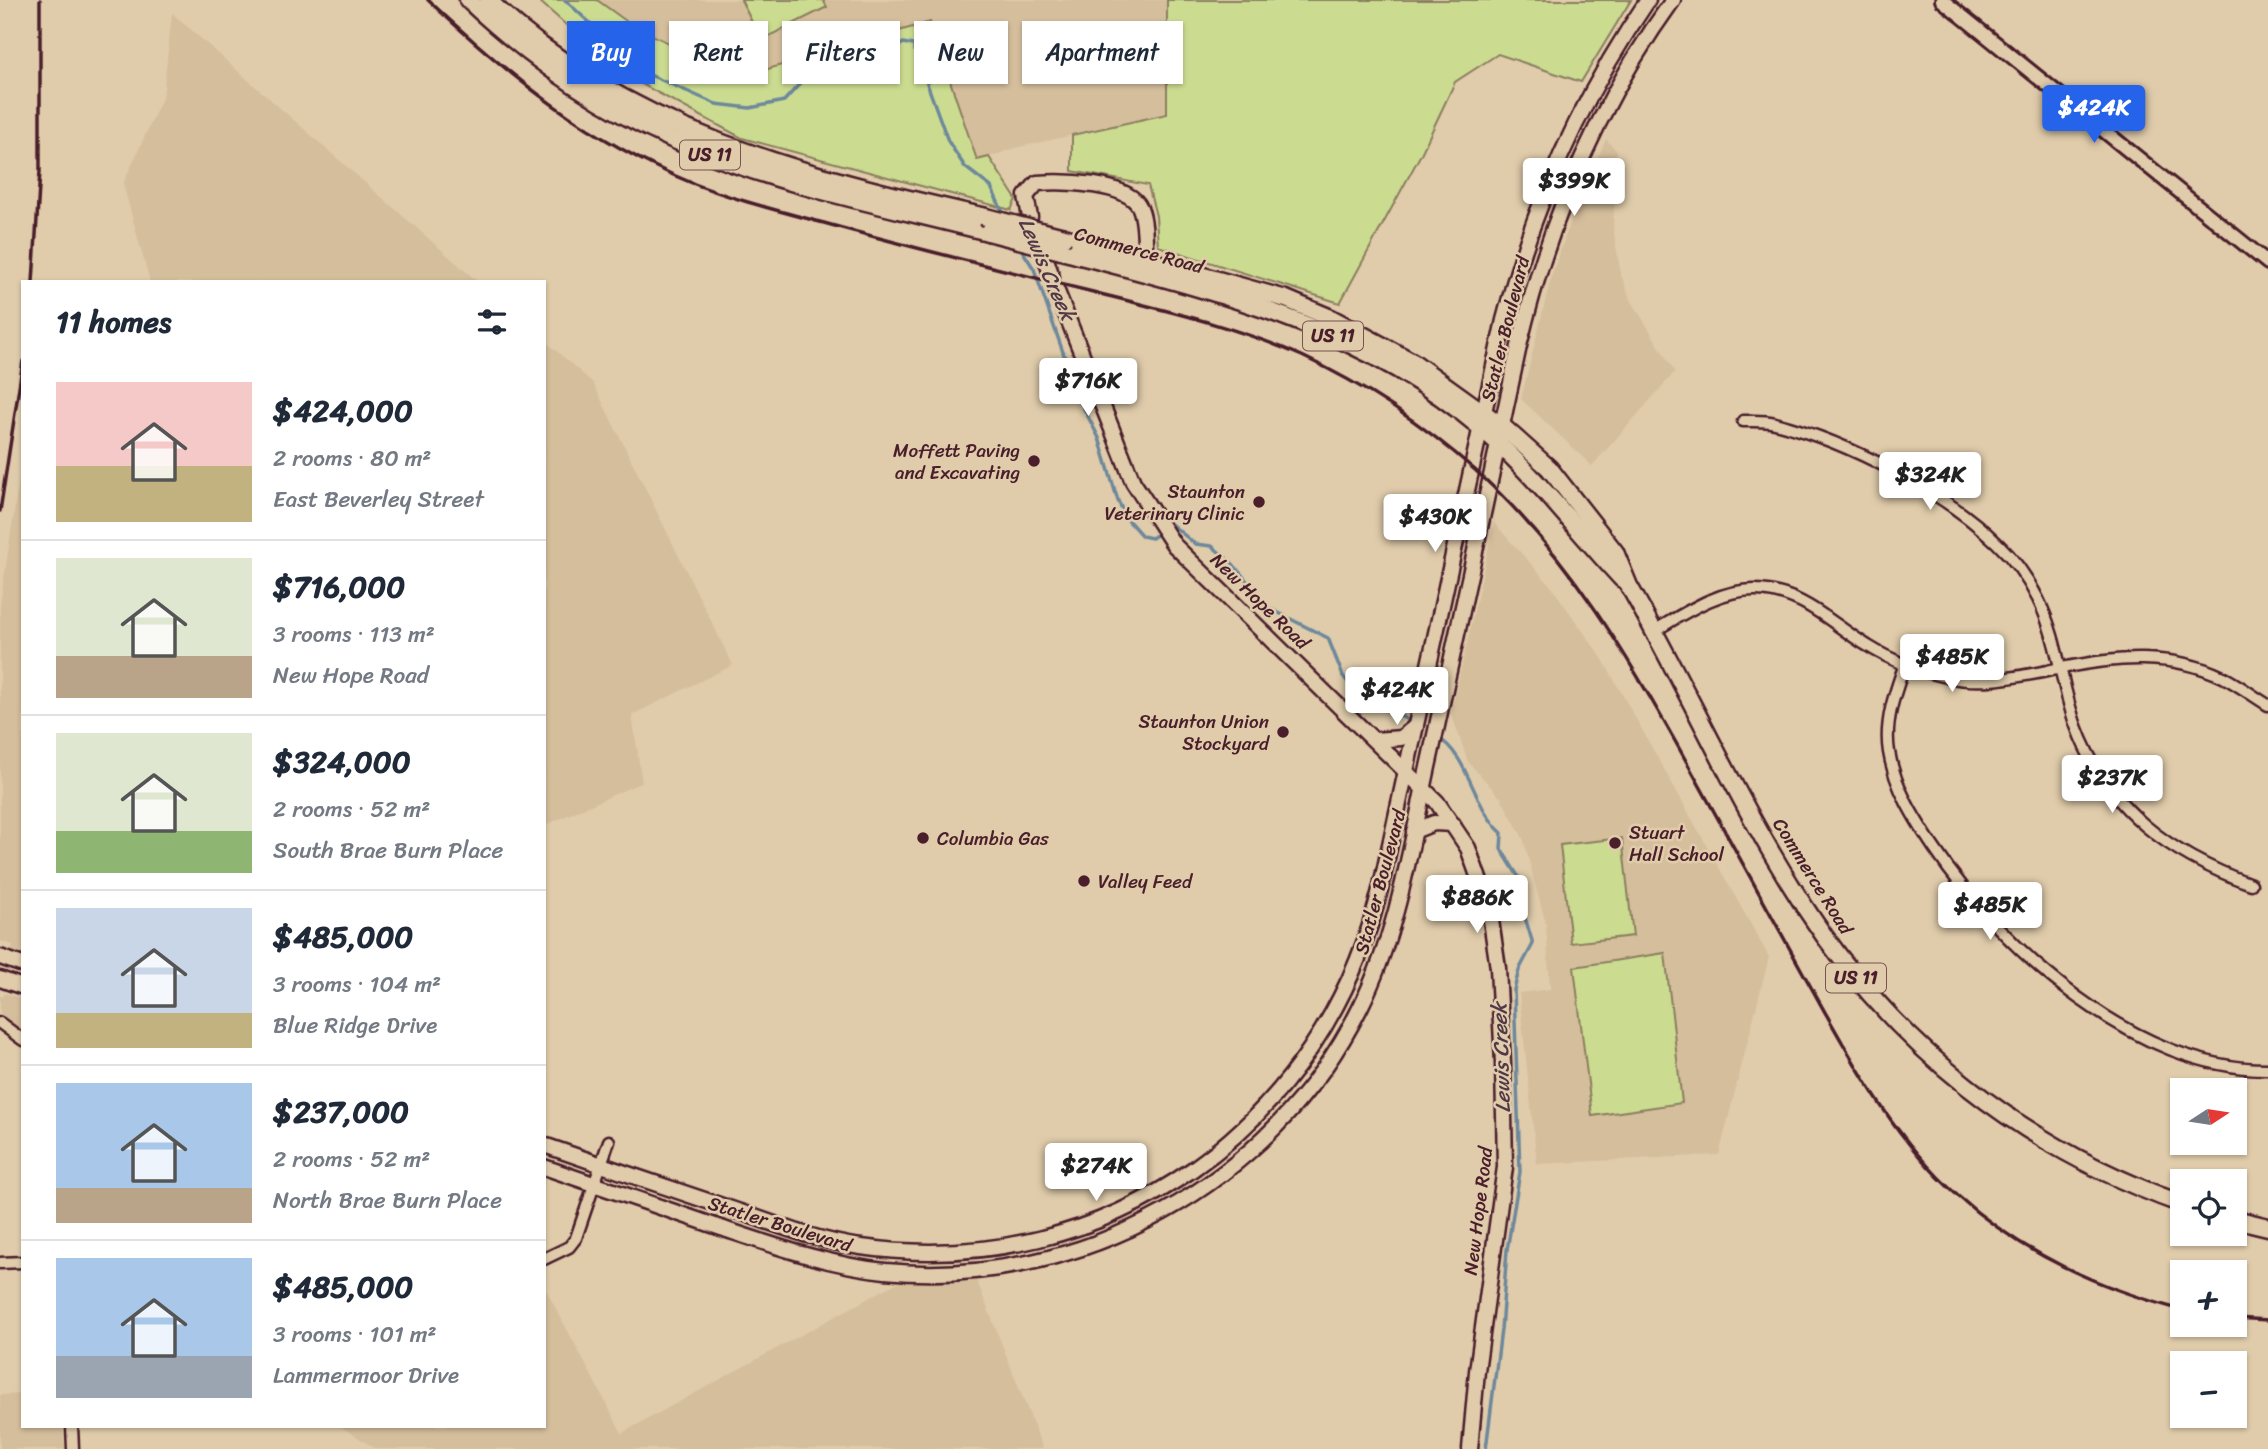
<!DOCTYPE html>
<meta charset="utf-8">
<style>
body{margin:0;font-family:Sriracha,sans-serif;background:#f2f2f3;color:#1f2937;height:100vh;display:flex;flex-direction:column;font-size:26px;white-space:nowrap}
*{box-sizing:border-box;margin:0}
p{font-size:23px;color:#747a83}
.icon{flex:none;width:38px;height:38px;fill:none;stroke:currentColor;stroke-width:2;stroke-linecap:round;stroke-linejoin:round}
.map{position:relative;flex:1;overflow:hidden}
.details{position:absolute;left:21px;top:280px;width:525px;height:1148px;display:flex;flex-direction:column;background:#fff;border-radius:0px;box-shadow:0 2px 5px #0004}
.details>*{flex:none}
.top-card{position:absolute;left:567px;top:21px;width:665px;height:63px;display:flex;gap:14px}
.needle{width:46px;rotate:78deg}
.fabs{position:absolute;left:2170px;top:1078px;display:grid;gap:14px}
.fabs a{display:grid;place-items:center;width:77px;height:77px;border-radius:0px;background:#fff;box-shadow:0 2px 5px #0004;font-size:35px}
.price{position:absolute;translate:-50% -60px;padding:0 16px;border-radius:7px;background:#fff;color:#222;font-size:23px;line-height:46px;filter:drop-shadow(0 2px 4px #0008)}
.price::after{content:'';position:absolute;left:50%;top:42px;width:21px;height:16px;margin-left:-10px;background:inherit;clip-path:polygon(0 0,100% 0,50% 100%)}
.price.selected{background:#2563eb;color:#fff}
ul{padding:0;list-style:none}
li{display:flex;align-items:center;gap:21px;height:175px;padding:0 35px}
li+li{border-top:2px solid #e0e1e3}
li span{display:grid;place-items:center;flex:none;width:196px;height:140px;border-radius:0px;color:#555}
li>.icon{margin-inline-start:auto}
span .icon{width:84px;height:84px;fill:#fffc;stroke-width:1}
li b{font-size:30px}
h2{display:flex;justify-content:space-between;align-items:center;height:84px;padding:0 35px;font-size:30px}
.tag{padding:0 24px;border-radius:0px;background:#fff;box-shadow:0 2px 5px #0004;font-size:24px;line-height:63px}
.tag.selected{background:#2563eb;color:#fff}
.map>svg:first-child{display:block}
.built{fill:#d5be9c}
.green{fill:#cbdc91;stroke:#8a7e5e;stroke-width:2}
.lines{fill:none;stroke-linecap:round;stroke-linejoin:round}
.stream{stroke:#6d889b;stroke-width:3.5}
.minor-casing{stroke:#4a1f2b;stroke-width:15}
.tertiary-casing{stroke:#4a1f2b;stroke-width:18}
.secondary-casing{stroke:#4a1f2b;stroke-width:19}
.primary-casing{stroke:#4a1f2b;stroke-width:21}
.minor{stroke:#e0ccab;stroke-width:10}
.tertiary{stroke:#e0ccab;stroke-width:12}
.secondary{stroke:#e0ccab;stroke-width:14}
.primary{stroke:#e0ccab;stroke-width:16}
.rail{stroke:#4a1f2b;stroke-width:3.5}
.primary-bridge-casing{stroke:#4a1f2b;stroke-width:21;stroke-linecap:butt}
.primary-bridge{stroke:#e0ccab;stroke-width:16}
.poi-dot{fill:#4a1f2b;stroke:#e0ccab;stroke-width:2.5}
.labels{text-anchor:middle;dominant-baseline:central;stroke-width:5;stroke-linejoin:round;paint-order:stroke}
.shield{fill:#e0ccab;stroke:#775351;stroke-width:2}
.shield-label{font-size:18px;font-weight:bold;fill:#4a1f2b}
.street-label{font-size:19px;fill:#4a1f2b;stroke:#e0ccab}
.poi-label{font-size:19px;fill:#4a1f2b;stroke:#e0ccab;text-anchor:end}
.water-label{font-size:21px;font-style:italic;fill:#533947;stroke:#e0ccab}
</style>
<div class="map">
<svg width="2268" height="1449" viewBox="0 0 2268 1449">
<rect width="100%" height="100%" fill="#e0ccab"/>
<filter id="ink" filterUnits="userSpaceOnUse"><feTurbulence type="fractalNoise" baseFrequency=".0143" numOctaves="2"/><feDisplacementMap in="SourceGraphic" scale="14" xChannelSelector="R" yChannelSelector="G"/><feConvolveMatrix kernelMatrix="1 2 1 2 8 2 1 2 1" color-interpolation-filters="sRGB"/></filter>
<g filter="url(#ink)">
<g class="built">
<polygon points="597,0 1167,0 1167,114 1015,148 978,161 930,22 740,77 633,26"/>
<polygon points="172,13 478,282 150,282 123,184 163,96"/>
<polygon points="1606,139 1617,151 1613,227 1621,275 1630,298 1675,372 1592,466 1521,399 1552,274 1575,209"/>
<polygon points="544,340 593,383 733,665 632,715 642,782 544,826"/>
<polygon points="23,453 23,956 11,952 13,945 0,941 0,605"/>
<polygon points="1494,523 1551,586 1602,658 1769,957 1719,1155 1537,1164 1519,993 1550,989 1546,925 1523,838 1501,798 1468,762 1451,713"/>
<polygon points="5,993 23,999 23,1038 0,1015 0,996 3,997"/>
<polygon points="900,1281 977,1281 1043,1449 376,1449 340,1426 544,1426 544,1286 622,1433"/>
<polygon points="23,1394 23,1426 63,1426 65,1449 0,1449 0,1395"/>
</g>
<g class="green">
<polygon points="538,0 597,0 633,26 740,77 930,22 977,160 989,157 1016,199 1011,210 742,138 619,72"/>
<polygon points="741,0 823,0 827,7 761,40"/>
<polygon points="1167,0 1631,0 1581,82 1498,54 1455,82 1421,154 1340,303 1158,246 1156,216 1148,185 1072,171 1072,135 1167,114"/>
<polygon points="1622,838 1633,936 1571,943 1560,845"/>
<polygon points="1665,953 1682,1103 1592,1116 1574,967"/>
</g>
<g class="lines">
<g class="stream">
<polyline points="565,0 643,72 716,104 750,108 784,101 804,79 838,67 885,58 903,43 913,45 948,141 965,167 991,187 1004,215"/>
<polyline points="1020,247 1034,269 1080,401 1099,438 1118,501 1127,519 1142,536 1152,538 1162,531"/>
<polyline points="1168,526 1171,524 1195,544 1212,546 1233,564 1269,608 1328,638 1343,676 1368,708 1393,711 1412,723"/>
<path d="M1437,737C1469,755 1473,808 1502,833L1501,849L1518,876L1524,892L1523,911L1533,944L1519,970L1514,990L1520,1172L1507,1250L1501,1330L1486,1449"/>
</g>
<g class="minor-casing">
<g id="minor">
<path d="M1743,421C1754,421 1765,420 1775,423C1848,442 1944,491 1998,544C2014,559 2028,579 2038,599C2058,639 2061,685 2076,726C2107,810 2171,855 2251,884"/>
<path d="M1654,631C1685,613 1720,589 1756,590C1803,591 1831,624 1868,646C1892,661 1920,671 1947,677C1985,686 2025,675 2062,668C2116,657 2171,652 2223,677C2239,685 2253,696 2268,705"/>
<path d="M1905,664C1895,692 1884,722 1889,752C1895,788 1914,818 1934,848C2003,951 2137,1070 2268,1069"/>
<polyline points="0,1023 23,1040"/>
<polyline points="544,1259 569,1247 576,1238 609,1141"/>
<polyline points="0,1263 23,1262"/>
<polyline points="72,1426 73,1449"/>
</g>
</g>
<g class="tertiary-casing">
<polyline id="tertiary" points="1942,0 2268,263"/>
</g>
<g class="secondary-casing">
<g id="secondary">
<path d="M1030,217L1026,196L1037,183C1062,181 1129,182 1140,208C1147,225 1144,249 1146,268"/>
<polyline points="1046,259 1052,277"/>
<polyline points="1056,289 1133,482 1174,545 1437,802 1468,848 1489,907 1498,968 1503,1063 1505,1167 1477,1371 1470,1449"/>
<polyline points="1375,740 1401,738 1416,726"/>
<polyline points="1414,831 1434,823 1453,824"/>
<polyline points="0,957 23,965"/>
<polyline points="0,979 23,987"/>
<path d="M544,1145C607,1167 671,1189 734,1210C776,1224 817,1241 861,1247C1108,1282 1324,1126 1381,886L1504,320C1533,205 1581,98 1648,0"/>
<path d="M544,1167C603,1187 662,1208 721,1228C775,1246 828,1265 885,1271C1080,1290 1273,1183 1360,1008C1399,930 1411,843 1430,758C1460,621 1490,483 1519,346C1549,220 1597,105 1673,0"/>
</g>
</g>
<g class="primary-casing">
<g id="primary">
<path d="M468,0C535,63 612,116 698,150C790,188 892,207 988,232"/>
<path d="M488,0C622,130 805,176 982,216"/>
<path d="M1064,237L1286,299L1331,318L1413,362L1502,426L1549,468L1615,552L1629,586C1689,691 1738,804 1804,906C1895,1047 2024,1148 2182,1204"/>
<path d="M1069,253C1217,292 1361,326 1481,428C1534,473 1575,529 1622,579"/>
<polyline points="2235,1219 2268,1227"/>
</g>
</g>
<use href="#minor" class="minor"/>
<use href="#tertiary" class="tertiary"/>
<use href="#secondary" class="secondary"/>
<use href="#primary" class="primary"/>
<g class="rail">
<path d="M428,0C508,75 589,141 692,183C735,200 780,211 824,223C913,248 1003,270 1093,292C1163,310 1235,326 1302,356C1364,385 1424,425 1475,470C1569,554 1630,659 1690,768C1729,838 1768,909 1807,980C1851,1058 1891,1136 1958,1196C2023,1254 2099,1288 2182,1310"/>
<polyline points="33,282 40,171 40,0"/>
<polyline points="0,511 23,361"/>
<polyline points="2235,1318 2268,1320"/>
</g>
<g class="primary-bridge-casing">
<g id="primary-bridge">
<polyline points="982,216 1064,237"/>
<polyline points="988,232 1069,253"/>
</g>
</g>
<use href="#primary-bridge" class="primary-bridge"/>
</g>
</g>
<g class="poi-dot">
<circle cx="1034" cy="461" r="7"/>
<circle cx="1259" cy="502" r="7"/>
<circle cx="1283" cy="732" r="7"/>
<circle cx="923" cy="838" r="7"/>
<circle cx="1615" cy="843" r="7"/>
<circle cx="1084" cy="881" r="7"/>
</g>
<g class="labels">
<g class="shield">
<rect x="680" y="140.5" width="60" height="29" rx="5"/>
<rect x="1303" y="321.5" width="60" height="29" rx="5"/>
<rect x="1826" y="963.5" width="60" height="29" rx="5"/>
</g>
<g class="shield-label">
<text x="710" y="155">US 11</text>
<text x="1333" y="336">US 11</text>
<text x="1856" y="978">US 11</text>
</g>
<g class="street-label">
<text transform="translate(1139 250) rotate(15)">Commerce Road</text>
<text transform="translate(1505 329) rotate(-76)">Statler Boulevard</text>
<text transform="translate(1260 601) rotate(44)">New Hope Road</text>
<text transform="translate(1813 876) rotate(58)">Commerce Road</text>
<text transform="translate(1380 882) rotate(-75)">Statler Boulevard</text>
<text transform="translate(1478 1211) rotate(-83)">New Hope Road</text>
<text transform="translate(780 1224) rotate(17)">Statler Boulevard</text>
</g>
<g class="poi-label">
<text x="1020" y="450">Moffett Paving<tspan x="1020" dy="22">and Excavating</tspan></text>
<text x="1245" y="491">Staunton<tspan x="1245" dy="22">Veterinary Clinic</tspan></text>
<text x="1269" y="721">Staunton Union<tspan x="1269" dy="22">Stockyard</tspan></text>
<text x="1629" y="832" text-anchor="start">Stuart<tspan x="1629" dy="22">Hall School</tspan></text>
<text x="937" y="838" text-anchor="start">Columbia Gas</text>
<text x="1098" y="881" text-anchor="start">Valley Feed</text>
</g>
<g class="water-label">
<text transform="translate(1047 269) rotate(66)">Lewis Creek</text>
<text transform="translate(1501 1058) rotate(-92)">Lewis Creek</text>
</g>
</g>
</svg>
<div class="fabs">
<a><svg class="needle" viewBox="-14 -14 28 28"><path d="M0-13l5 13h-10z" fill="#e53935"/><path d="M0 13l5-13h-10z" fill="#747a83"/></svg></a>
<a><svg class="icon" aria-label="locate" viewBox="0 0 24 24"><circle cx="12" cy="12" r="6"/><path d="M12 2v4M12 18v4M2 12h4M18 12h4"/></svg></a>
<a>+</a>
<a>−</a>
</div>
<b class="price selected" style="left:2094px;top:145px">$424K</b>
<b class="price" style="left:1574px;top:218px">$399K</b>
<b class="price" style="left:1088px;top:418px">$716K</b>
<b class="price" style="left:1930px;top:512px">$324K</b>
<b class="price" style="left:1435px;top:554px">$430K</b>
<b class="price" style="left:1952px;top:694px">$485K</b>
<b class="price" style="left:1397px;top:727px">$424K</b>
<b class="price" style="left:2112px;top:815px">$237K</b>
<b class="price" style="left:1477px;top:935px">$886K</b>
<b class="price" style="left:1990px;top:942px">$485K</b>
<b class="price" style="left:1096px;top:1203px">$274K</b>
<div class="top-card">
<a class="tag selected">Buy</a>
<a class="tag">Rent</a>
<a class="tag">Filters</a>
<a class="tag">New</a>
<a class="tag">Apartment</a>
</div>
<section class="details">
<h2>11 homes<svg class="icon" aria-label="filters" viewBox="0 0 24 24"><path d="M4 7h16M4 17h16"/><circle cx="9" cy="7" r="2"/><circle cx="15" cy="17" r="2"/></svg></h2>
<ul>
<li><span style="background:linear-gradient(#f6c9c9 60%,#c2b280 0)"><svg class="icon" aria-label="home" viewBox="0 0 24 24"><path d="M3 11l9-7 9 7M6 9v11h12V9"/></svg></span><div><b>$424,000</b><p>2 rooms · 80 m²</p><p>East Beverley Street</p></div></li>
<li><span style="background:linear-gradient(#dfe7d0 70%,#b9a48a 0)"><svg class="icon" aria-label="home" viewBox="0 0 24 24"><path d="M3 11l9-7 9 7M6 9v11h12V9"/></svg></span><div><b>$716,000</b><p>3 rooms · 113 m²</p><p>New Hope Road</p></div></li>
<li><span style="background:linear-gradient(#dfe7d0 70%,#8fb573 0)"><svg class="icon" aria-label="home" viewBox="0 0 24 24"><path d="M3 11l9-7 9 7M6 9v11h12V9"/></svg></span><div><b>$324,000</b><p>2 rooms · 52 m²</p><p>South Brae Burn Place</p></div></li>
<li><span style="background:linear-gradient(#c9d6e8 75%,#c2b280 0)"><svg class="icon" aria-label="home" viewBox="0 0 24 24"><path d="M3 11l9-7 9 7M6 9v11h12V9"/></svg></span><div><b>$485,000</b><p>3 rooms · 104 m²</p><p>Blue Ridge Drive</p></div></li>
<li><span style="background:linear-gradient(#a9c7e8 75%,#b9a48a 0)"><svg class="icon" aria-label="home" viewBox="0 0 24 24"><path d="M3 11l9-7 9 7M6 9v11h12V9"/></svg></span><div><b>$237,000</b><p>2 rooms · 52 m²</p><p>North Brae Burn Place</p></div></li>
<li><span style="background:linear-gradient(#a9c7e8 70%,#9aa5b1 0)"><svg class="icon" aria-label="home" viewBox="0 0 24 24"><path d="M3 11l9-7 9 7M6 9v11h12V9"/></svg></span><div><b>$485,000</b><p>3 rooms · 101 m²</p><p>Lammermoor Drive</p></div></li>
</ul>
</section>
</div>
